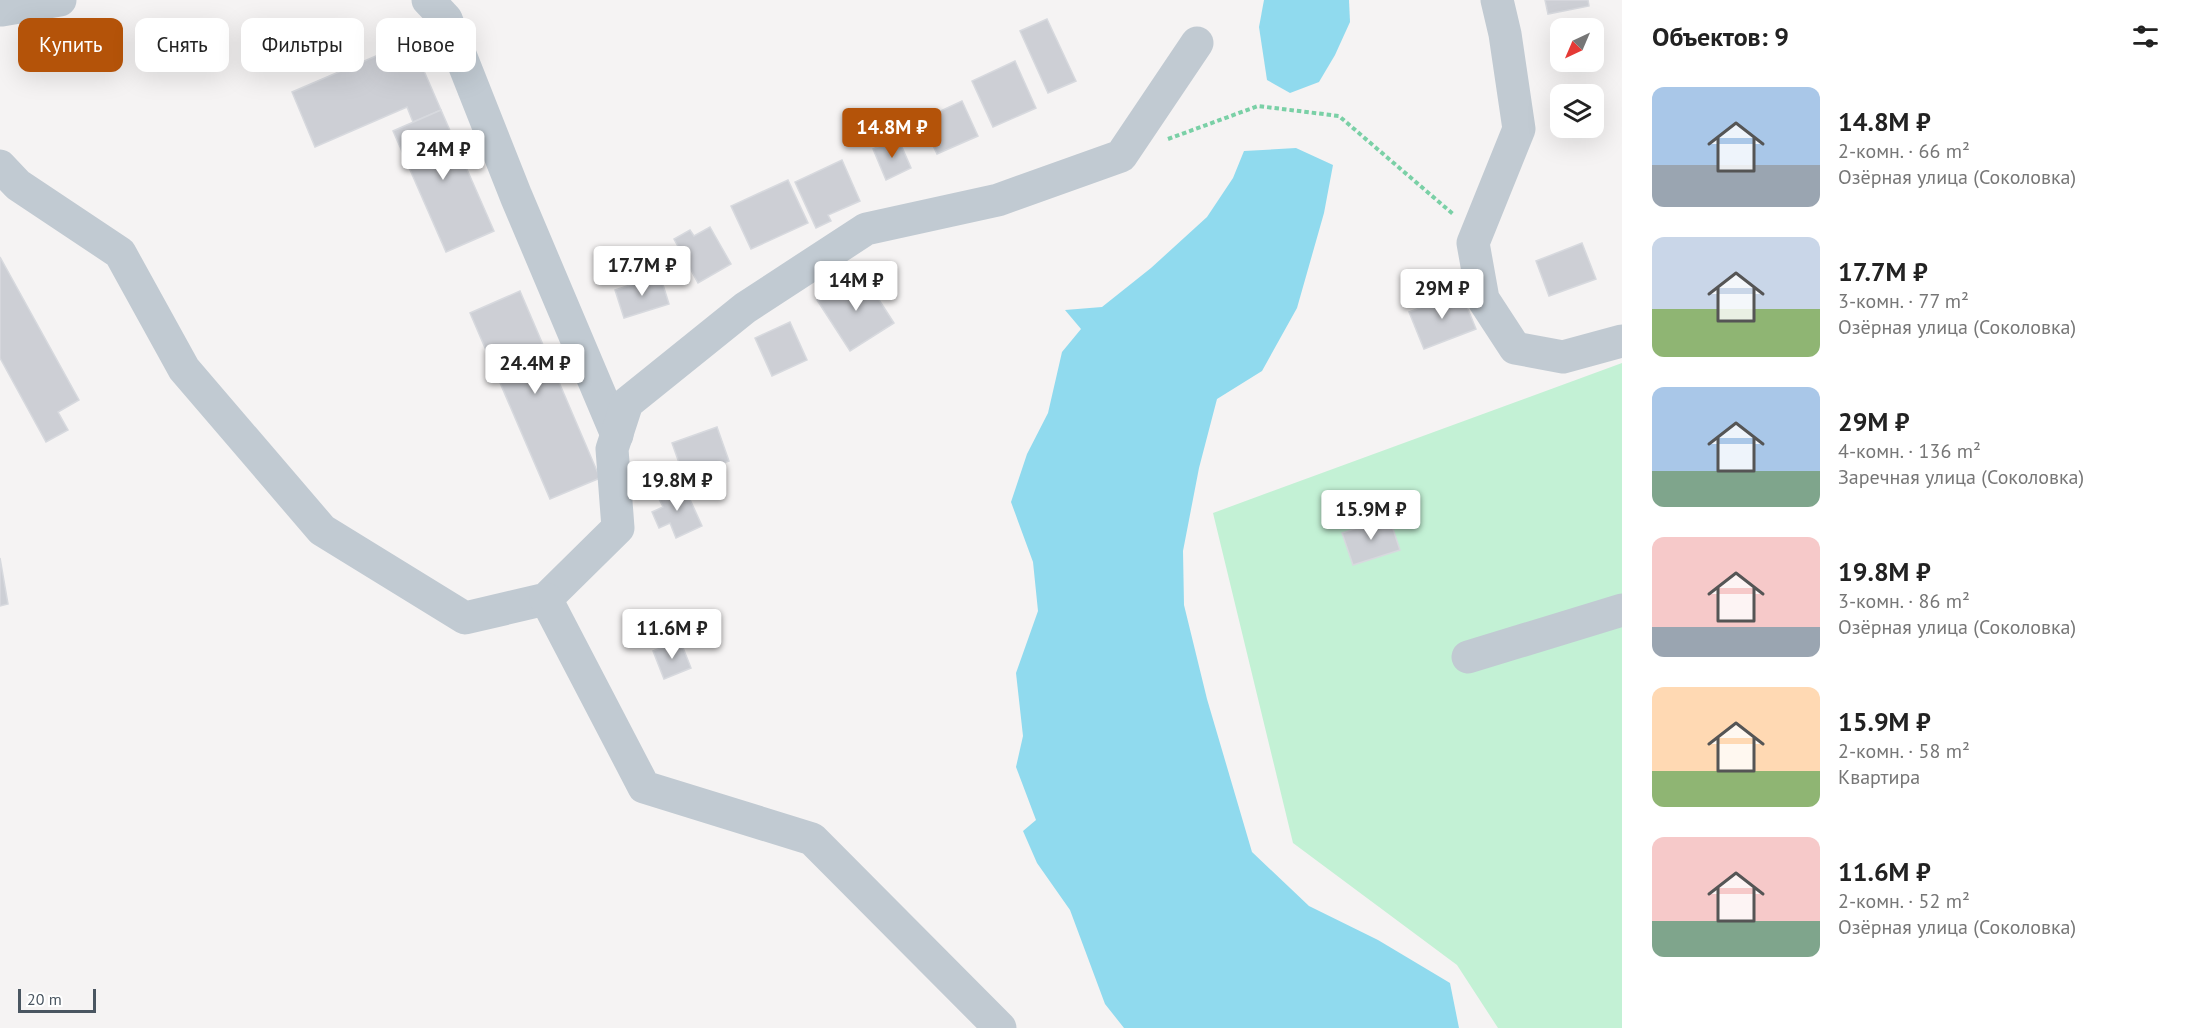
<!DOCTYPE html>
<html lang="ru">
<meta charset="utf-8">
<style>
body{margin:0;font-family:"PT Sans",sans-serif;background:#f2f2f2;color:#222;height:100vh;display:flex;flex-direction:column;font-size:22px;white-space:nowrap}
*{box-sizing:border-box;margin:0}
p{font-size:20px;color:#767676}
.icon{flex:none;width:33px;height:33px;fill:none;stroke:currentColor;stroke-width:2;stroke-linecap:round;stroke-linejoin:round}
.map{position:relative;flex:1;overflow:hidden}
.details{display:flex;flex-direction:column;background:#fff;width:570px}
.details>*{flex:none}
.hud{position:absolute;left:18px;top:18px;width:570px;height:54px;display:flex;gap:12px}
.needle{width:39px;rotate:224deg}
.buttons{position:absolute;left:1550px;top:18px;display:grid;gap:12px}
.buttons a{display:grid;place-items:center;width:54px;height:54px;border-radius:12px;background:#fff;box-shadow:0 6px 24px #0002;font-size:30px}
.scale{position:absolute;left:18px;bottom:15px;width:78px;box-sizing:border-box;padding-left:6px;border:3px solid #4a5661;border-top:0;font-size:16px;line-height:21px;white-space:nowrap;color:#4a5661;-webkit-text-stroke:4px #fff;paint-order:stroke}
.price{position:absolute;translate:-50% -51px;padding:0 14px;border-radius:6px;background:#fff;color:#222;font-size:20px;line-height:39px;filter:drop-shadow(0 2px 3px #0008)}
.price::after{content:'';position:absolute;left:50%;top:36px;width:18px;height:14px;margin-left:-9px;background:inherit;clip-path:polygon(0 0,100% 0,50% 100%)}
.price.selected{background:#b45309;color:#fff}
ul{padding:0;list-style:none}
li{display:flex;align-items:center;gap:18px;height:150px;padding:0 30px}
li span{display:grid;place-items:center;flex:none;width:168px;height:120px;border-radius:12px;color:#555}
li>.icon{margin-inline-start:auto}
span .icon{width:72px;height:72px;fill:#fffc;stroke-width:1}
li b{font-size:26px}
h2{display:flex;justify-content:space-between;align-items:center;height:72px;padding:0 30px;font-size:26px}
.tag{padding:0 21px;border-radius:12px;background:#fff;box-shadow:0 6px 24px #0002;font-size:21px;line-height:54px}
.tag.selected{background:#b45309;color:#fff}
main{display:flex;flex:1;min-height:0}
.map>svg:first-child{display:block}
.green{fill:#c3f1d5}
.water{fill:#90daee}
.building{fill:#cdcfd5;stroke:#d7d9de;stroke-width:1.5}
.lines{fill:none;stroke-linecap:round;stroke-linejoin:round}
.path{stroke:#7ad0a6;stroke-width:4;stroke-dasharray:4.5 3;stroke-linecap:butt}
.minor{stroke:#c1cad2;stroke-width:33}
</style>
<main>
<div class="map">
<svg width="1622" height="1028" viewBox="0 0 1622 1028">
<rect width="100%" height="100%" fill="#f5f3f3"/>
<polygon class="green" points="1622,363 1622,1028 1498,1028 1457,965 1293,843 1213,513"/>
<g class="water">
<polygon points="1264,0 1349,0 1350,22 1335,55 1319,82 1290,93 1267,80 1259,27"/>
<polygon points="1296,148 1333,165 1324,213 1297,308 1262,371 1217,399 1199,468 1183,551 1184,605 1207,699 1252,852 1309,906 1378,940 1450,983 1459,1028 1124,1028 1105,1004 1070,910 1037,863 1023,831 1036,820 1016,767 1023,736 1016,673 1038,611 1033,562 1011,502 1027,454 1048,413 1062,352 1081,329 1065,310 1102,307 1151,268 1207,217 1233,178 1244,151"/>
</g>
<g class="building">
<polygon points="1545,0 1588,0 1589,6 1548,14"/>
<polygon points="1047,19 1076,81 1048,93 1020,31"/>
<polygon points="411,41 441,110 413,122 407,107 315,147 292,92"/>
<polygon points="1015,61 1036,108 993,127 972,81"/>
<polygon points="962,101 978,136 937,154 921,120"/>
<polygon points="441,110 494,231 446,252 393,131"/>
<polygon points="898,138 911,168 886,180 873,149"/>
<polygon points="842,160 860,201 828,215 831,221 816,228 795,182"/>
<polygon points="788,180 808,223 751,249 731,206"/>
<polygon points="710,227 731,264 698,283 674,239 690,230 694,236"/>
<polygon points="1582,243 1596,279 1549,296 1536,261"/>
<polygon points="0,257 79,400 58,412 68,430 46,442 0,358"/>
<polygon points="861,272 894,323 850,351 817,300"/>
<polygon points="660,275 669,304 624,318 615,290"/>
<polygon points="520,291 600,478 550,499 470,313"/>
<polygon points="1461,292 1476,329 1424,349 1409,312"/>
<polygon points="790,322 807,360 772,376 755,338"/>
<polygon points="717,427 729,461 684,477 672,443"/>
<polygon points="683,484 702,526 676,538 670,523 659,528 652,512 663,507 657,495"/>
<polygon points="1389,517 1400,550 1353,565 1342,533"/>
<polygon points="0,558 8,604 0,606"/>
<polygon points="680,640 691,668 664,679 653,651"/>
</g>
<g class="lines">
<polyline class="path" points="1168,139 1258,106 1339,116 1453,214"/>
<g class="minor">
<polyline points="428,0 446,19 516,196 617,435"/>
<polyline points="1497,0 1505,34 1519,129 1473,243 1483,299 1515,348 1563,357 1622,341"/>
<polyline points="0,9 2,10 60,0"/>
<polyline points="0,166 18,185 120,253 184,369 322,530 465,618 546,599 618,528 612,449 627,403 745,308 866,229 998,200 1121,156 1197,43"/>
<polyline points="546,599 644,787 812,839 1000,1028"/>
<polyline points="1468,657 1622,610"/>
</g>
</g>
</svg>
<div class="buttons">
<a><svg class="needle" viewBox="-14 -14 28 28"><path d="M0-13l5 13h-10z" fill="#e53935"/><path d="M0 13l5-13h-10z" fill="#767676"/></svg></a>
<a><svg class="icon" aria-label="layers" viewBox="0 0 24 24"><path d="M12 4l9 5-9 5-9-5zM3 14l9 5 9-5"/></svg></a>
</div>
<div class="scale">20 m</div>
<b class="price selected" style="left:892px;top:159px">14.8M ₽</b>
<b class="price" style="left:443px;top:181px">24M ₽</b>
<b class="price" style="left:642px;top:297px">17.7M ₽</b>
<b class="price" style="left:856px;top:312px">14M ₽</b>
<b class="price" style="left:1442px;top:320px">29M ₽</b>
<b class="price" style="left:535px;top:395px">24.4M ₽</b>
<b class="price" style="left:677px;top:512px">19.8M ₽</b>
<b class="price" style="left:1371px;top:541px">15.9M ₽</b>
<b class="price" style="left:672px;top:660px">11.6M ₽</b>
<div class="hud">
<a class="tag selected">Купить</a>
<a class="tag">Снять</a>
<a class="tag">Фильтры</a>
<a class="tag">Новое</a>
</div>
</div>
<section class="details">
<h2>Объектов: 9<svg class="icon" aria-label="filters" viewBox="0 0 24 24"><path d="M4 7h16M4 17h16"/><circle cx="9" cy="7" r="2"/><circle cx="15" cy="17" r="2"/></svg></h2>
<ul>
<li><span style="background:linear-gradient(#a9c7e8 65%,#9aa5b1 0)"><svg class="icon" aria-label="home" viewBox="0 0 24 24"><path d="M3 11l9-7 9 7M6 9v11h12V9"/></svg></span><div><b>14.8M ₽</b><p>2-комн. · 66 m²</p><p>Озёрная улица (Соколовка)</p></div></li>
<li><span style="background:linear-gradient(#c9d6e8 60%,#8fb573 0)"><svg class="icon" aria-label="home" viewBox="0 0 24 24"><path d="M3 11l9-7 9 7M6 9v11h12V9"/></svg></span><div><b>17.7M ₽</b><p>3-комн. · 77 m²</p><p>Озёрная улица (Соколовка)</p></div></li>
<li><span style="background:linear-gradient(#a9c7e8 70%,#7fa58c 0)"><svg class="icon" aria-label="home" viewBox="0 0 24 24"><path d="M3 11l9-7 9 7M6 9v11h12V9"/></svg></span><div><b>29M ₽</b><p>4-комн. · 136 m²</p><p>Заречная улица (Соколовка)</p></div></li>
<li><span style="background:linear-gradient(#f6c9c9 75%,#9aa5b1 0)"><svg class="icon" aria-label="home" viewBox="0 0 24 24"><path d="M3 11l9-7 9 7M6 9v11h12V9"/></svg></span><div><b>19.8M ₽</b><p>3-комн. · 86 m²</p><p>Озёрная улица (Соколовка)</p></div></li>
<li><span style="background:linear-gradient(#ffd9b3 70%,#8fb573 0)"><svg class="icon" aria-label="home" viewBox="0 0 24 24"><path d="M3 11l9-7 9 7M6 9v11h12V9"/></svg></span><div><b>15.9M ₽</b><p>2-комн. · 58 m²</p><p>Квартира</p></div></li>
<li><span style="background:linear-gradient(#f6c9c9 70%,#7fa58c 0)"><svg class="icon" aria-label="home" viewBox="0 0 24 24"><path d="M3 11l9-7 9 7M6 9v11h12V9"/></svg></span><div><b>11.6M ₽</b><p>2-комн. · 52 m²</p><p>Озёрная улица (Соколовка)</p></div></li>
</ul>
</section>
</main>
